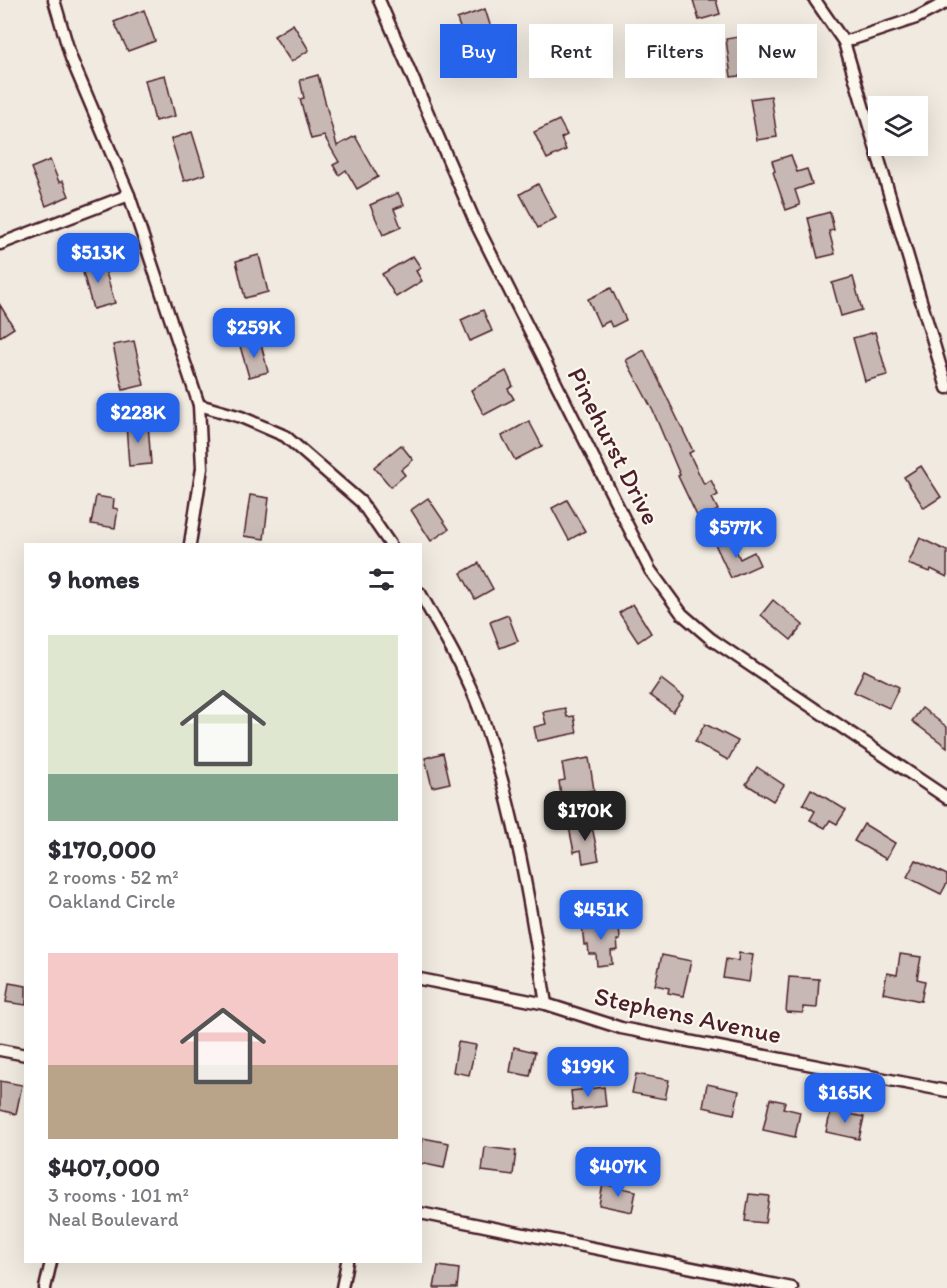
<!DOCTYPE html>
<meta charset="utf-8">
<style>
body{margin:0;font-family:Itim,sans-serif;background:#f7f7f7;color:#2b2b33;height:100vh;display:flex;flex-direction:column;font-size:22px;white-space:nowrap}
*{box-sizing:border-box;margin:0}
p{font-size:20px;color:#7c7c81}
.icon{flex:none;width:33px;height:33px;fill:none;stroke:currentColor;stroke-width:2;stroke-linecap:round;stroke-linejoin:round}
.map{position:relative;flex:1;overflow:hidden}
.drawer{position:absolute;left:24px;top:543px;width:398px;height:720px;display:flex;flex-direction:column;background:#fff;border-radius:0px;box-shadow:0 6px 24px #0002}
.drawer>*{flex:none}
.hud{position:absolute;left:440px;top:24px;width:417px;height:54px;display:flex;gap:12px}
.buttons{position:absolute;left:868px;top:96px;display:grid;gap:12px}
.buttons a{display:grid;place-items:center;width:60px;height:60px;border-radius:0px;background:#fff;box-shadow:0 6px 24px #0002;font-size:30px}
.price{position:absolute;translate:-50% -51px;padding:0 14px;border-radius:12px;background:#2563eb;color:#fff;font-size:20px;line-height:39px;filter:drop-shadow(0 2px 3px #0008)}
.price::after{content:'';position:absolute;left:50%;top:36px;width:18px;height:14px;margin-left:-9px;background:inherit;clip-path:polygon(0 0,100% 0,50% 100%)}
.price.selected{background:#222;color:#fff}
ul{padding:0;list-style:none}
li{display:grid;align-content:center;gap:12px;height:318px;padding:0 24px}
li span{display:grid;place-items:center;height:186px;border-radius:0px;color:#555}
li>.icon{margin-inline-start:auto}
span .icon{width:108px;height:108px;fill:#fffc;stroke-width:1}
li b{font-size:26px}
h2{display:flex;justify-content:space-between;align-items:center;height:72px;padding:0 24px;font-size:26px}
.chip{padding:0 21px;border-radius:0px;background:#fff;box-shadow:0 6px 24px #0002;font-size:21px;line-height:54px}
.chip.selected{background:#2563eb;color:#fff}
.map>svg:first-child{display:block}
.building{fill:#c8b8b3;stroke:#4a1f2b;stroke-width:1.5}
.lines{fill:none;stroke-linecap:round;stroke-linejoin:round}
.street-casing{stroke:#4a1f2b;stroke-width:15}
.street{stroke:#fbf7ec;stroke-width:10}
.labels{text-anchor:middle;dominant-baseline:central;stroke-width:4.5;stroke-linejoin:round;paint-order:stroke}
.street-label{font-size:26px;fill:#4a1f2b;stroke:#fbf7ec}
</style>
<div class="map">
<svg width="947" height="1288" viewBox="0 0 947 1288">
<rect width="100%" height="100%" fill="#f0eae0"/>
<filter id="ink" filterUnits="userSpaceOnUse"><feTurbulence type="fractalNoise" baseFrequency=".0167" numOctaves="2"/><feDisplacementMap in="SourceGraphic" scale="12" xChannelSelector="R" yChannelSelector="G"/><feConvolveMatrix kernelMatrix="1 2 1 2 8 2 1 2 1" color-interpolation-filters="sRGB"/></filter>
<g filter="url(#ink)">
<g class="building">
<polygon points="693,0 716,0 720,14 699,20"/>
<polygon points="485,9 492,31 482,35 485,45 468,51 457,19"/>
<polygon points="144,10 155,41 128,51 114,22"/>
<polygon points="293,24 309,50 291,62 274,36"/>
<polygon points="744,36 745,49 751,48 755,74 731,77 726,39"/>
<polygon points="165,75 175,116 155,121 145,80"/>
<polygon points="318,75 337,146 355,136 378,177 357,189 346,170 339,175 333,165 339,162 324,136 311,139 300,99 304,98 300,80"/>
<polygon points="771,96 777,137 757,140 750,99"/>
<polygon points="559,120 567,135 561,138 566,150 547,159 534,132"/>
<polygon points="192,132 205,174 184,181 171,139"/>
<polygon points="791,155 797,172 807,169 812,184 795,190 800,205 786,210 773,172 775,171 772,161"/>
<polygon points="50,160 59,182 63,181 69,196 46,206 31,168"/>
<polygon points="538,184 556,218 538,228 520,194"/>
<polygon points="398,193 404,205 394,209 401,227 383,235 370,205"/>
<polygon points="830,212 834,230 829,231 835,254 818,258 808,218"/>
<polygon points="259,255 268,292 245,298 236,261"/>
<polygon points="413,256 421,268 416,271 422,281 396,297 382,274"/>
<polygon points="102,259 115,303 93,309 81,265"/>
<polygon points="853,277 862,310 841,316 832,283"/>
<polygon points="611,288 626,320 612,327 609,321 600,326 588,299"/>
<polygon points="0,305 14,328 0,337"/>
<polygon points="483,310 492,331 470,341 461,320"/>
<polygon points="875,332 887,375 865,381 853,338"/>
<polygon points="260,340 268,372 249,377 240,346"/>
<polygon points="134,341 144,385 123,390 113,345"/>
<polygon points="644,350 693,451 689,453 704,484 711,480 718,495 712,498 718,510 699,520 678,476 680,475 653,411 626,360"/>
<polygon points="506,371 513,386 508,389 514,399 484,415 471,390"/>
<polygon points="529,421 542,446 515,460 502,436"/>
<polygon points="148,423 151,464 129,466 126,424"/>
<polygon points="401,445 413,460 401,470 405,475 391,487 374,467"/>
<polygon points="921,466 941,497 924,508 904,477"/>
<polygon points="250,495 269,498 264,539 244,536"/>
<polygon points="96,496 114,499 113,508 118,509 115,528 91,524"/>
<polygon points="428,498 449,529 431,541 411,510"/>
<polygon points="567,500 585,531 569,540 552,508"/>
<polygon points="730,537 740,559 754,552 760,565 731,578 715,544"/>
<polygon points="920,538 947,551 947,577 931,569 930,572 908,564"/>
<polygon points="479,563 493,589 475,599 461,573"/>
<polygon points="773,600 803,625 791,640 761,615"/>
<polygon points="633,604 651,633 638,642 619,613"/>
<polygon points="508,615 518,641 500,648 490,622"/>
<polygon points="864,670 899,687 889,708 854,692"/>
<polygon points="661,679 684,697 673,712 650,695"/>
<polygon points="565,708 567,717 574,716 577,733 537,741 534,727 546,724 543,712"/>
<polygon points="922,708 947,727 947,747 912,721"/>
<polygon points="705,724 738,741 728,760 695,742"/>
<polygon points="443,753 450,783 432,787 425,758"/>
<polygon points="589,758 594,790 561,796 559,781 565,780 562,763"/>
<polygon points="757,767 784,785 773,801 746,784"/>
<polygon points="811,789 846,810 837,824 830,820 825,828 810,820 815,811 803,804"/>
<polygon points="591,822 599,860 583,863 581,850 574,852 569,827"/>
<polygon points="864,824 895,843 886,859 854,841"/>
<polygon points="916,860 947,875 947,883 941,894 907,877"/>
<polygon points="606,922 606,927 619,925 620,940 617,940 618,950 611,951 612,964 597,966 596,954 589,954 588,945 584,945 582,925"/>
<polygon points="739,953 753,955 749,982 723,978 726,959 738,961"/>
<polygon points="900,954 921,957 917,979 925,981 921,1001 883,993 887,973 897,975"/>
<polygon points="662,955 691,961 683,996 668,993 669,988 655,985"/>
<polygon points="789,977 819,979 817,1008 803,1007 803,1013 786,1012"/>
<polygon points="9,983 26,986 26,1005 6,1002"/>
<polygon points="458,1042 476,1045 469,1075 453,1072"/>
<polygon points="514,1047 535,1052 530,1076 510,1072"/>
<polygon points="636,1074 669,1080 665,1099 632,1093"/>
<polygon points="0,1081 22,1085 16,1114 0,1110"/>
<polygon points="707,1084 739,1091 734,1114 703,1107"/>
<polygon points="604,1087 606,1106 573,1110 571,1091"/>
<polygon points="770,1099 785,1102 783,1108 800,1112 795,1137 763,1130"/>
<polygon points="831,1110 864,1117 859,1139 826,1132"/>
<polygon points="423,1138 449,1143 444,1168 420,1163"/>
<polygon points="485,1147 516,1151 513,1175 482,1171"/>
<polygon points="603,1184 636,1191 632,1212 599,1205"/>
<polygon points="749,1194 769,1196 765,1223 745,1221"/>
<polygon points="438,1266 459,1269 457,1288 434,1288"/>
</g>
<g class="lines">
<g class="street-casing">
<g id="street">
<polyline points="54,0 71,58 129,195 199,405 202,468 190,544"/>
<polyline points="379,0 476,224 650,570 682,614 711,639 947,798"/>
<polyline points="815,0 844,42 947,388"/>
<polyline points="844,42 916,18 947,2"/>
<polyline points="0,244 129,195"/>
<polyline points="199,405 241,417 285,436 361,502 390,544"/>
<path d="M420,593C441,631 465,670 480,711C514,803 531,908 546,1004"/>
<polyline points="420,979 546,1004 621,1028 947,1091"/>
<polyline points="0,1050 26,1055"/>
<polyline points="420,1213 792,1288"/>
<polyline points="45,1288 51,1262"/>
<polyline points="342,1288 347,1262"/>
</g>
</g>
<use href="#street" class="street"/>
</g>
</g>
<g class="labels">
<g class="street-label">
<text transform="translate(614 446) rotate(63)">Pinehurst Drive</text>
<text transform="translate(688 1015) rotate(12)">Stephens Avenue</text>
</g>
</g>
</svg>
<div class="buttons">
<a><svg class="icon" aria-label="layers" viewBox="0 0 24 24"><path d="M12 4l9 5-9 5-9-5zM3 14l9 5 9-5"/></svg></a>
</div>
<b class="price" style="left:98px;top:284px">$513K</b>
<b class="price" style="left:254px;top:359px">$259K</b>
<b class="price" style="left:138px;top:444px">$228K</b>
<b class="price" style="left:736px;top:559px">$577K</b>
<b class="price selected" style="left:585px;top:842px">$170K</b>
<b class="price" style="left:601px;top:941px">$451K</b>
<b class="price" style="left:588px;top:1098px">$199K</b>
<b class="price" style="left:845px;top:1124px">$165K</b>
<b class="price" style="left:618px;top:1198px">$407K</b>
<div class="hud">
<a class="chip selected">Buy</a>
<a class="chip">Rent</a>
<a class="chip">Filters</a>
<a class="chip">New</a>
</div>
<section class="drawer">
<h2>9 homes<svg class="icon" aria-label="filters" viewBox="0 0 24 24"><path d="M4 7h16M4 17h16"/><circle cx="9" cy="7" r="2"/><circle cx="15" cy="17" r="2"/></svg></h2>
<ul>
<li><span style="background:linear-gradient(#dfe7d0 75%,#7fa58c 0)"><svg class="icon" aria-label="home" viewBox="0 0 24 24"><path d="M3 11l9-7 9 7M6 9v11h12V9"/></svg></span><div><b>$170,000</b><p>2 rooms · 52 m²</p><p>Oakland Circle</p></div></li>
<li><span style="background:linear-gradient(#f6c9c9 60%,#b9a48a 0)"><svg class="icon" aria-label="home" viewBox="0 0 24 24"><path d="M3 11l9-7 9 7M6 9v11h12V9"/></svg></span><div><b>$407,000</b><p>3 rooms · 101 m²</p><p>Neal Boulevard</p></div></li>
</ul>
</section>
</div>
